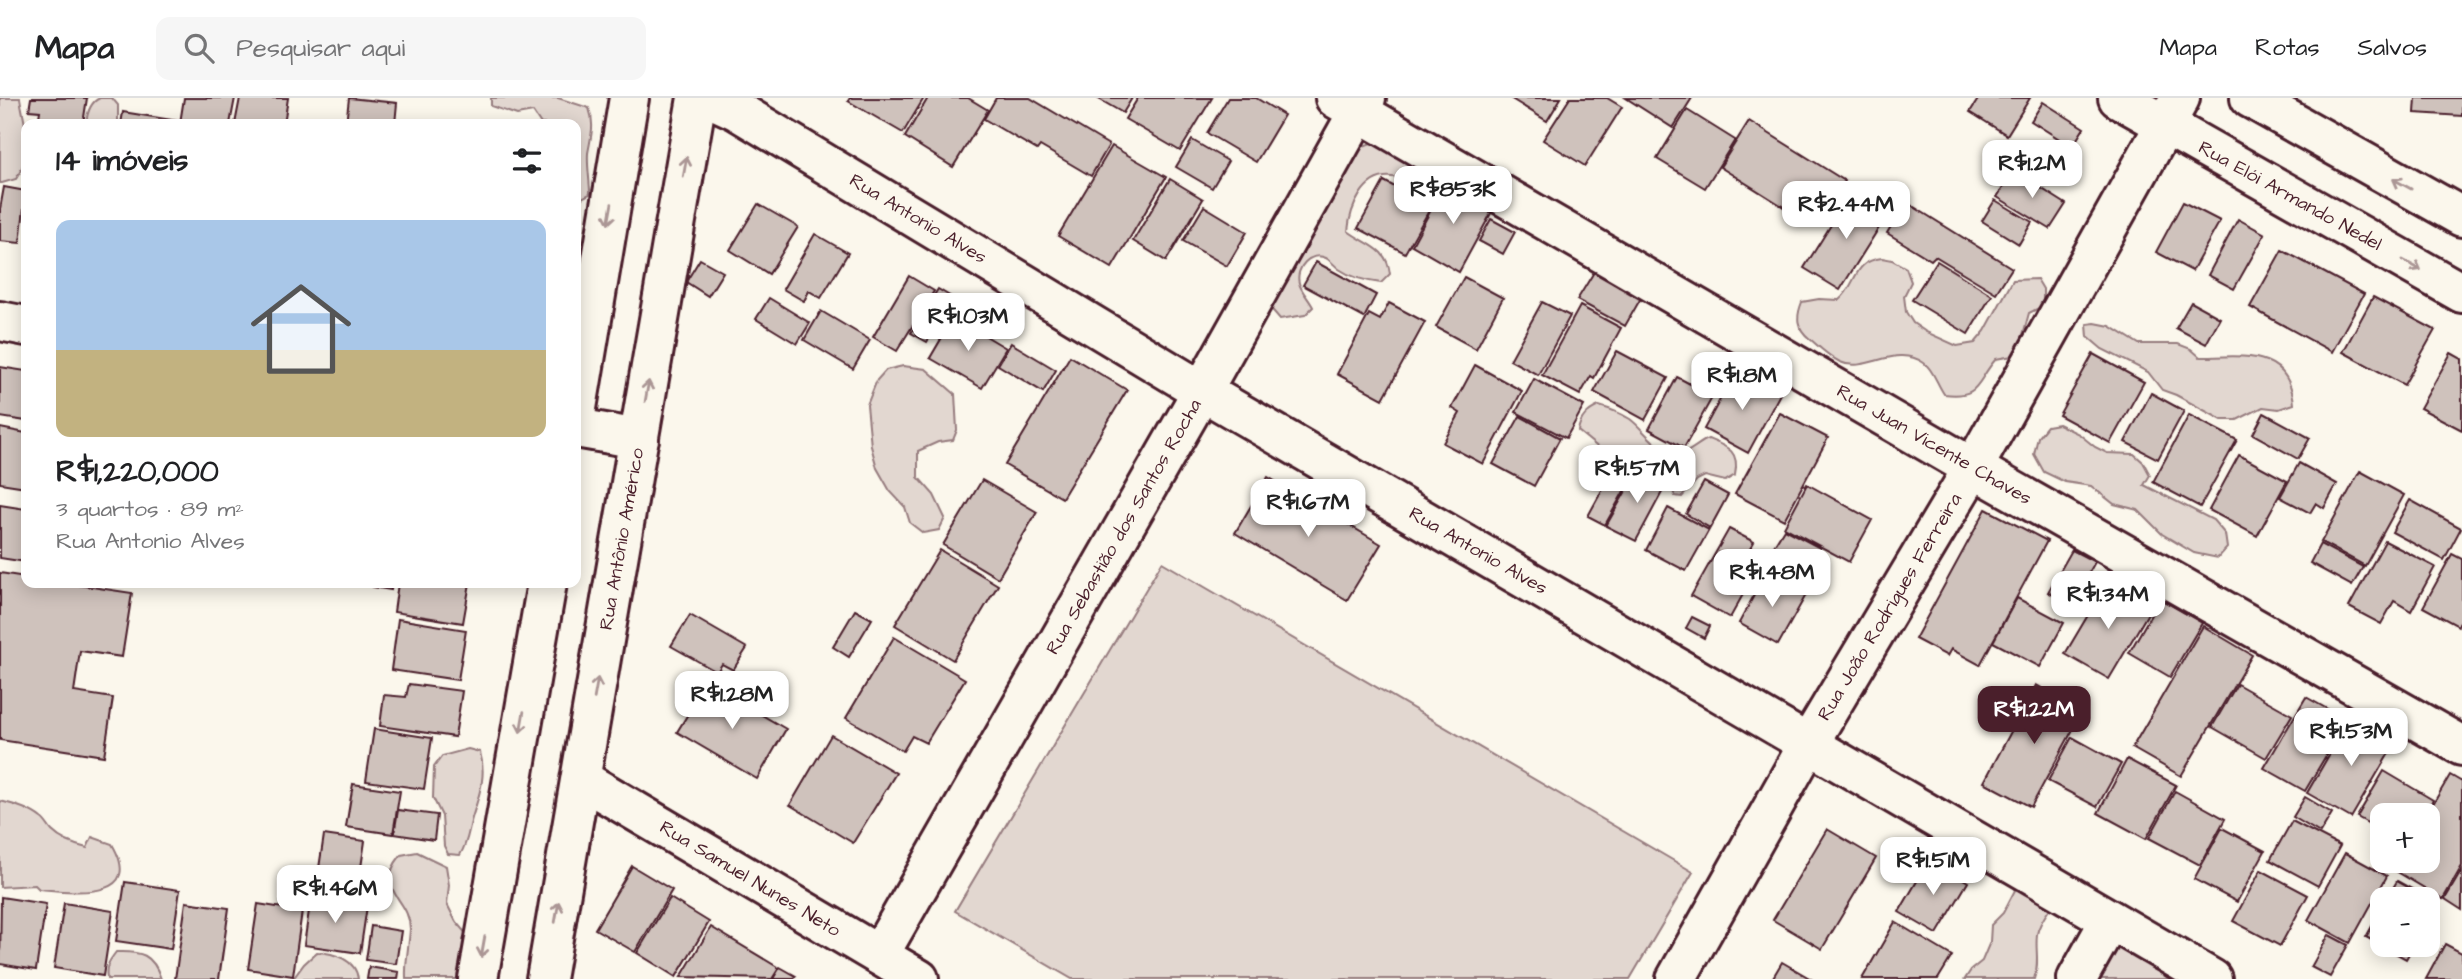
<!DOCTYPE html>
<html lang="pt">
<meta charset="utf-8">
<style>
body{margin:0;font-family:"Architects Daughter",sans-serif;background:#f6f6f6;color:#202124;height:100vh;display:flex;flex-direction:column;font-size:26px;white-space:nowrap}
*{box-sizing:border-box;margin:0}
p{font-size:23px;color:#757577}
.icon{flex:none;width:38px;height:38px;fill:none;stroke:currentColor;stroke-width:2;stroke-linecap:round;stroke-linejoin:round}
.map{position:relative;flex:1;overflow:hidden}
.panel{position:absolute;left:21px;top:21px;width:560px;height:469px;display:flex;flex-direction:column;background:#fff;border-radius:14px;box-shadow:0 4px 18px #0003}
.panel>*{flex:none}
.tools{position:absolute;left:2370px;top:705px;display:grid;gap:14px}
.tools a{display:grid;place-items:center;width:70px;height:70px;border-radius:14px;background:#fff;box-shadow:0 4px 18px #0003;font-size:35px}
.price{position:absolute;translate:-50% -60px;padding:0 16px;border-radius:14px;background:#fff;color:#222;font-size:23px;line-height:46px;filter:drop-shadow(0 2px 4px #0008)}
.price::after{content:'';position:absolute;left:50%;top:42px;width:21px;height:16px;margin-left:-10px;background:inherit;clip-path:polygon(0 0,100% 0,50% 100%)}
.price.current{background:#4a1f2b;color:#fff}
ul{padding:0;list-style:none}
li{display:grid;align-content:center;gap:14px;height:371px;padding:0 35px}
li span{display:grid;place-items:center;height:217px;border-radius:14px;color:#555}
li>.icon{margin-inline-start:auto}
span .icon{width:126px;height:126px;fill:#fffc;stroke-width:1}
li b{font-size:30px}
h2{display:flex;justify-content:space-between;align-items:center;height:84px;padding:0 35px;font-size:30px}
header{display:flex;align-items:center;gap:42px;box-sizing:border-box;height:98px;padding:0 35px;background:#fff;border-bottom:2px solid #e0e0e0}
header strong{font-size:33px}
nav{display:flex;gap:38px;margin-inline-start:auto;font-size:24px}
.search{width:490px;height:63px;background:#f6f6f6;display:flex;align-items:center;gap:18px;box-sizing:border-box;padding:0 24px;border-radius:14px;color:#757577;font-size:26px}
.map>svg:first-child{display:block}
.green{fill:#e2d7d0;stroke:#967b7e;stroke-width:2}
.building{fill:#cfc2bc;stroke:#4a1f2b;stroke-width:2}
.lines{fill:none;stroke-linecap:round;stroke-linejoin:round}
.minor-casing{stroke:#4a1f2b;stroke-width:44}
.minor{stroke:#fbf7ec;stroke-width:38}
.oneway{stroke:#ab9695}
.labels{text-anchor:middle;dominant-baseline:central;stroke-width:7;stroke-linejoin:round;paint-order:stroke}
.street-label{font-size:19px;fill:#4a1f2b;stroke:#fbf7ec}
</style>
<header>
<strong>Mapa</strong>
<div class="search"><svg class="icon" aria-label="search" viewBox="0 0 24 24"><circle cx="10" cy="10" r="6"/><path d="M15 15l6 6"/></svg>Pesquisar aqui</div>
<nav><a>Mapa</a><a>Rotas</a><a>Salvos</a></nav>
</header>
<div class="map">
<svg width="2462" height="881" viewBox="0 0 2462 881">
<rect width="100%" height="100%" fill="#fbf7ec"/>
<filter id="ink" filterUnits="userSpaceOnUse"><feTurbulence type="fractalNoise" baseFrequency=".0143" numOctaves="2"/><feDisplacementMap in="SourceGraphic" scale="14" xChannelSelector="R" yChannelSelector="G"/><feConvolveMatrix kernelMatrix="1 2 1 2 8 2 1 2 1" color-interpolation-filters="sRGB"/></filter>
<g filter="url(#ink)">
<g class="green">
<path d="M0,0H20C25,31 35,52 16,81L2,85H0Z"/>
<path d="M100,0H112L118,7V26H86C87,16 90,4 100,0Z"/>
<path d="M491,0H558L589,10C595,27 591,38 588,55C587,68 590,83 590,96L576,103V26H541L533,14L517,17L491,8Z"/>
<path d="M1371,45L1386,46L1429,74L1424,86C1408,86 1404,80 1392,79C1363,76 1350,111 1348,133C1368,148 1387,149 1390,176L1381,185C1366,183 1352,180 1339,171C1335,168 1330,162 1326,160C1310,153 1295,170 1299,185C1301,193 1309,201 1313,209L1305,217L1280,221L1268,207L1351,53Z"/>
<path d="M1882,160L1892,162L1906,170L1911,184L1904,198L1906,214L1913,225L1926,234L1957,248L1975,245L1985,233L2013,182L2037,181L2043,191V208L2029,215L2020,248L2012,258L1996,261C1976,283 1981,301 1944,296C1937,286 1933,271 1924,265C1895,245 1866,276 1840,264C1829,259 1819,249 1810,241C1796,230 1796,219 1802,204L1819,201L1839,202C1858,186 1852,163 1882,160Z"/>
<path d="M2095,225L2110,228L2139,246H2178L2191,251L2200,259C2240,259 2289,249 2294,306L2279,311L2263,309L2237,322H2222L2176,297L2162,292L2148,274L2102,251L2088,239L2087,226Z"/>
<polygon points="903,268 926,271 955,296 957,332 953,342 938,344 918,353 918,379 934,397 945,420 939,432 923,435 910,425 905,409 890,393 877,370 871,348 867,307 877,282 886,272"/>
<path d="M1599,308C1610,311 1620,315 1630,321C1645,332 1657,355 1679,355C1691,355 1698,345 1708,341C1728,349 1740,353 1735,377L1725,383L1705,378L1697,382L1682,399L1675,398L1671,388V375C1652,357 1635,370 1613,367L1606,356L1578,333C1580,320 1587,313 1599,308Z"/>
<polygon points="2058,326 2079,336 2095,349 2107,355 2134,356 2143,364 2150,377 2144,387 2213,422 2225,436 2227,450 2218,460 2194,455 2162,436 2138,412 2114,406 2091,388 2065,384 2044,374 2034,356 2038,339 2047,328"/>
<polygon points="1162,464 1693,774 1630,881 1072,881 955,813"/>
<path d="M468,651L480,654C487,678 479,697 472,720C468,734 468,744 460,757L448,756L444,748L442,718L433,700L434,669L442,658Z"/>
<path d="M0,703C13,706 30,711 41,720C46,723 48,729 52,733C61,742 74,747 87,750L92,739L112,746C146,804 72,794 39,791L35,787L0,789Z"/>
<path d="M417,754L446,768L449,787L447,806L456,824L474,845L469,881H406C405,864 409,848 410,831C410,799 372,793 401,757Z"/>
<path d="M2036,787L2053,806C2047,815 2039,825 2037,836C2035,853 2040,864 2034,881H1965L1971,872L1982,863L1990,844L1991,827L2003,815L2015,792Z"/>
<polygon points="2112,841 2190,881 2085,881"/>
<path d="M116,854C141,853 153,856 161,881H107C105,869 109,863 116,854Z"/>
<path d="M317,854C333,855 356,861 358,881H293L304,866Z"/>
</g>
<g class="building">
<polygon points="31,0 87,0 83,26 38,26 40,13 29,12"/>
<polygon points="184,0 235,0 230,26 180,25"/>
<polygon points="240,0 288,0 284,26 235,26"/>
<polygon points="349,0 397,5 395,26 346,26"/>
<polygon points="850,0 924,0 903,35 848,3"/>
<polygon points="928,0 968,0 988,12 953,69 905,39"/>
<polygon points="996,0 1030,0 1109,47 1091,78 1040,48 1037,52 984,21"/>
<polygon points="1097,0 1132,0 1123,15"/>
<polygon points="1138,0 1212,0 1180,53 1125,21"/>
<polygon points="1228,0 1256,0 1284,17 1256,64 1207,35"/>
<polygon points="1510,0 1561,0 1547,23"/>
<polygon points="1570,0 1607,0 1622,9 1585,68 1543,42"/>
<polygon points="1626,0 1692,0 1673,30"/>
<polygon points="1979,0 2030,0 2007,37 1970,14"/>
<polygon points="2416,0 2462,0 2462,18 2415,15"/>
<polygon points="2043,4 2084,30 2072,49 2031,23"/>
<polygon points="1687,12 1735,42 1705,90 1657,61"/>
<polygon points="123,14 178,23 177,26 121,26"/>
<polygon points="1749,23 1845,83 1827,111 1801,95 1790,113 1720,69"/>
<polygon points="1192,42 1228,63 1212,90 1176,69"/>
<polygon points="1112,48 1166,79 1112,170 1058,138"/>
<polygon points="2014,73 2066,106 2050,131 1997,99"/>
<polygon points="1170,81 1203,101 1166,163 1133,143"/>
<polygon points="1447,82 1495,108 1459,174 1412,147"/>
<polygon points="1384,83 1431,109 1405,155 1358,130"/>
<polygon points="4,89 26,93 20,145 0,143 0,111"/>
<polygon points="1851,95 1887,117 1840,192 1804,170"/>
<polygon points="1995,102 2032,124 2019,146 1982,123"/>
<polygon points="1906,104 2012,170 1996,195 1935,158 1931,162 1887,135"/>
<polygon points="2183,104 2220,123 2192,173 2156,154"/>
<polygon points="758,106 798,129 769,176 730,152"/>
<polygon points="1204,108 1247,134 1227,168 1183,143"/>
<polygon points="1491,121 1515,134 1503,156 1479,143"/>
<polygon points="2238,121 2265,136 2234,191 2208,177"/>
<polygon points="815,136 848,155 821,200 809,193 804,203 783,191"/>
<polygon points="2282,152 2364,196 2332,254 2250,209"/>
<polygon points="700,161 723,174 708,198 686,184"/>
<polygon points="1937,163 1992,197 1968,236 1912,202"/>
<polygon points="1316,164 1376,197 1364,220 1303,187"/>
<polygon points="1594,174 1641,200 1625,228 1577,202"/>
<polygon points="909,178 934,193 897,253 873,239"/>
<polygon points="1464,179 1503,200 1476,251 1436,229"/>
<polygon points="938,191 953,200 927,244 911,235"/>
<polygon points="2373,199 2435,232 2404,287 2343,254"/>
<polygon points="769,200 810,225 797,246 756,221"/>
<polygon points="1542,204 1570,218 1538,277 1510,262"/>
<polygon points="2191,204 2220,220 2206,246 2176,230"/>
<polygon points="1389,205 1425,224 1383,301 1337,276 1369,216 1380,222"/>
<polygon points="1580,208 1621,230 1594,280 1591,278 1580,297 1542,277"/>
<polygon points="821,213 870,242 853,271 804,242"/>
<polygon points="954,219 1006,250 982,290 930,260"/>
<polygon points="1011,245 1056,272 1043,294 998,267"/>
<polygon points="1617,253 1668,280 1645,322 1594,294"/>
<polygon points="2451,255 2462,261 2462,332 2420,310"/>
<polygon points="2093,256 2144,284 2110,345 2059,317"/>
<polygon points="1070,258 1127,292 1062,400 1005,367"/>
<polygon points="1475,267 1522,293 1483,366 1443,345 1460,315 1452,310"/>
<polygon points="0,269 26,273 26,323 0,319"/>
<polygon points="1736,272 1780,296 1748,355 1704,331"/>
<polygon points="1677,279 1713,298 1684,350 1649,331"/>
<polygon points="1534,281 1584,308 1566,340 1516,314"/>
<polygon points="2151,295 2184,313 2158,361 2125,344"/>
<polygon points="1780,315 1828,340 1784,422 1735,396"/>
<polygon points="2264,315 2310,340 2298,361 2253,336"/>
<polygon points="2189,317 2237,342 2200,409 2153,384"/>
<polygon points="1520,318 1560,340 1534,388 1493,366"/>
<polygon points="0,330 26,335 26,389 0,385"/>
<polygon points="2239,357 2287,383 2257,438 2209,412"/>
<polygon points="2299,365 2337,386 2324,410 2316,405 2310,415 2280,399"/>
<polygon points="1639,370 1667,385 1636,443 1606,428"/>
<polygon points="2360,373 2404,397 2365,468 2321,444"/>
<polygon points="1611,376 1628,386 1605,427 1588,418"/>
<polygon points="1268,379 1381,446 1347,502 1235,435"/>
<polygon points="982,382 1037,414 998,480 943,447"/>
<polygon points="1704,384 1728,397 1710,430 1686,416"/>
<polygon points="1807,386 1872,422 1849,464 1784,429"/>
<polygon points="2410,402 2461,430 2444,462 2392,434"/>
<polygon points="0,407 26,411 26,464 0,460"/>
<polygon points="1668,410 1709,432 1686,473 1646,452"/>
<polygon points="1986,411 2047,443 1980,567 1951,551 1947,558 1915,541"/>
<polygon points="1729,431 1754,444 1747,456 1761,464 1730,520 1691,498"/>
<polygon points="1784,431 1820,450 1809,469 1773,449"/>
<polygon points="2385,443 2435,469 2411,513 2394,503 2381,526 2349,509"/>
<polygon points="2320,446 2363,469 2352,488 2310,465"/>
<polygon points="940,452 998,487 953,562 895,527"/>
<polygon points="2072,452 2095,464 2071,507 2048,494"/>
<polygon points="2452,456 2462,461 2462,521 2458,528 2423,509"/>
<polygon points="0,475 26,479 26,485 65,485 132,495 122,559 80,553 74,594 113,600 104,658 0,642"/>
<polygon points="1766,475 1806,497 1778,547 1739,525"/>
<polygon points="374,485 392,485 391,492 373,489"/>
<polygon points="398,485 470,485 463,525 394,514"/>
<polygon points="2107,485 2151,510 2109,581 2065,556"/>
<polygon points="2017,500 2064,525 2040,569 1993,544"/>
<polygon points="2160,501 2202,525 2170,579 2129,555"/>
<polygon points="855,512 872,521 849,559 833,549"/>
<polygon points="690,517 747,550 733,572 722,566 717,574 671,548"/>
<polygon points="1692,519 1710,528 1704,540 1686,530"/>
<polygon points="398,521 466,532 458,582 391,572"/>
<polygon points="2203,528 2252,557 2181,678 2132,650"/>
<polygon points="894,539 965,581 926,645 912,638 903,653 846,620"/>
<polygon points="707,585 786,631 757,681 677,634"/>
<polygon points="409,586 462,593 455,639 380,628 384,597 406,599"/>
<polygon points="2237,586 2292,617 2266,660 2212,629"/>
<polygon points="2036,587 2083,613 2031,709 1984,684"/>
<polygon points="2306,599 2347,622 2305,693 2264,670"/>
<polygon points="2351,619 2395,645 2351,720 2307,695"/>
<polygon points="374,631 432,640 424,691 366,683"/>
<polygon points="831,637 896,675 853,745 790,707"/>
<polygon points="2072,639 2121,666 2097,709 2048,683"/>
<polygon points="2127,661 2176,687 2146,741 2098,715"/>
<polygon points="2384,673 2433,702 2424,718 2382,718 2382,733 2357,719"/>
<polygon points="2450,677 2462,684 2462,768 2443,801 2394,772 2399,763 2427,763 2426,718"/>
<polygon points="353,686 400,693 393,736 346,729"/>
<polygon points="2175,693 2225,721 2200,767 2149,740"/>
<polygon points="2305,699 2332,715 2320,735 2293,719"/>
<polygon points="398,712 437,717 434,742 394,736"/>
<polygon points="2292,723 2340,748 2318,788 2270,762"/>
<polygon points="2222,730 2265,753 2237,804 2194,781"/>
<polygon points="1827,731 1876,760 1822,851 1773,822"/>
<polygon points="324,737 365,743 357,796 316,790"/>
<polygon points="2345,755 2387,778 2350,845 2308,822"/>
<polygon points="1930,761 1968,784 1937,836 1899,814"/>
<polygon points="632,768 672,792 635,854 595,831"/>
<polygon points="2261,772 2308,797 2280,848 2233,823"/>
<polygon points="2462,772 2462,812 2445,801"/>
<polygon points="2397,783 2437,805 2427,823 2427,802 2386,802"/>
<polygon points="125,784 180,792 171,851 116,843"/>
<polygon points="1,799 46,806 36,872 0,866"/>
<polygon points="311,799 367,808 360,855 304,847"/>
<polygon points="670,800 709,824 676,879 637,855"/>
<polygon points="186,804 229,810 219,881 175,881"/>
<polygon points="64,805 113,813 103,878 54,870"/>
<polygon points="258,806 302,813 293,878 248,871"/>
<polygon points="2382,810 2382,847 2414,847 2406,861 2366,839"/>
<polygon points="1895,824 1952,858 1938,881 1862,881"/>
<polygon points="371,828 401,833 396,866 366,862"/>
<polygon points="711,829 779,870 772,881 681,879"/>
<polygon points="2329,837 2348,847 2330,879 2311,869"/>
<polygon points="2445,846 2462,855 2462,881 2426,881"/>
<polygon points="1782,864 1811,881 1772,881"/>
<polygon points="369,869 399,874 398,881 367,881"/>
<polygon points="780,869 796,878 794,881 773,881"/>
</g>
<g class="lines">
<g class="minor-casing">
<g id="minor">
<polyline points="710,0 736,12 1202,293 2212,881"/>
<polyline points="1335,0 1973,370 2462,648"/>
<polyline points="2118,0 2462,195"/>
<polyline points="2250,0 2462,119"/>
<polyline points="0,223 26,228"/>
<polyline points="576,316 629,0"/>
<polyline points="576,330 639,341"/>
<polyline points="581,681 919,881"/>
<polyline points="879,857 1202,293 1366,0"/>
<polyline points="478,881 547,485"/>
<polyline points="546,881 697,0"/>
<polyline points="1676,881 1809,645 1973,370 2180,0"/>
<polyline points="2077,881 2110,822"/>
</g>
</g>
<use href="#minor" class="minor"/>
</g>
<defs><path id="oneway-shaft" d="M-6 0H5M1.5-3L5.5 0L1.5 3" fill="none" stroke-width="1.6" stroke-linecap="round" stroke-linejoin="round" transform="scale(1.75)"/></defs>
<g class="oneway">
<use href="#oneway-shaft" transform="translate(685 69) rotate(-80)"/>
<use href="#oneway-shaft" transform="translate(2402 86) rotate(-151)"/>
<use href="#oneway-shaft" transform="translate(610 116) rotate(100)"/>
<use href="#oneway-shaft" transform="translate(2412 167) rotate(29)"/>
<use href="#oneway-shaft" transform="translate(647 293) rotate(-80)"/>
<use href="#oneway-shaft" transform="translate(596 590) rotate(-80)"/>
<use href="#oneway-shaft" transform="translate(522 624) rotate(100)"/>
<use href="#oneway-shaft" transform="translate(557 814) rotate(-80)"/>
<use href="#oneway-shaft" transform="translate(483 849) rotate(100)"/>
</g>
</g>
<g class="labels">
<g class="street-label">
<text transform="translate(2290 98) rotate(29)">Rua Elói Armando Nedel</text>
<text transform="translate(918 121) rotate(31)">Rua Antonio Alves</text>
<text transform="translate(1934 347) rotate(30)">Rua Juan Vicente Chaves</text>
<text transform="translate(1124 429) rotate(-60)">Rua Sebastião dos Santos Rocha</text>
<text transform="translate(622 441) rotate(-80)">Rua Antônio Américo</text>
<text transform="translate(1478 453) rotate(30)">Rua Antonio Alves</text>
<text transform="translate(1890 509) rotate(-59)">Rua João Rodrigues Ferreira</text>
<text transform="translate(750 781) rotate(31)">Rua Samuel Nunes Neto</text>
</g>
</g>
</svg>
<div class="tools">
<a>+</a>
<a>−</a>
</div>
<b class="price" style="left:2032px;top:102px">R$1.2M</b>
<b class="price" style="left:1453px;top:128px">R$853K</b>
<b class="price" style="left:1846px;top:143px">R$2.44M</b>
<b class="price" style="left:968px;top:255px">R$1.03M</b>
<b class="price" style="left:1742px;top:314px">R$1.8M</b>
<b class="price" style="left:1637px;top:407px">R$1.57M</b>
<b class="price" style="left:1308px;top:441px">R$1.67M</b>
<b class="price" style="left:1772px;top:511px">R$1.48M</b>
<b class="price" style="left:2108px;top:533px">R$1.34M</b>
<b class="price" style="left:732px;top:633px">R$1.28M</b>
<b class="price current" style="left:2034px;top:648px">R$1.22M</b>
<b class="price" style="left:2351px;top:670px">R$1.53M</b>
<b class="price" style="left:1933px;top:799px">R$1.51M</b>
<b class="price" style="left:335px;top:827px">R$1.46M</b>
<section class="panel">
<h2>14 imóveis<svg class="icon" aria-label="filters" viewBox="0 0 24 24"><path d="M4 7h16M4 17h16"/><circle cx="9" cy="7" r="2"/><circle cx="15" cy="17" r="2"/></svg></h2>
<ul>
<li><span style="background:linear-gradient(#a9c7e8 60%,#c2b280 0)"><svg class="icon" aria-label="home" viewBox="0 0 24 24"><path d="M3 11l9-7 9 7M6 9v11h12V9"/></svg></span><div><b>R$1,220,000</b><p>3 quartos · 89 m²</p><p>Rua Antonio Alves</p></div></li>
</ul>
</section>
</div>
